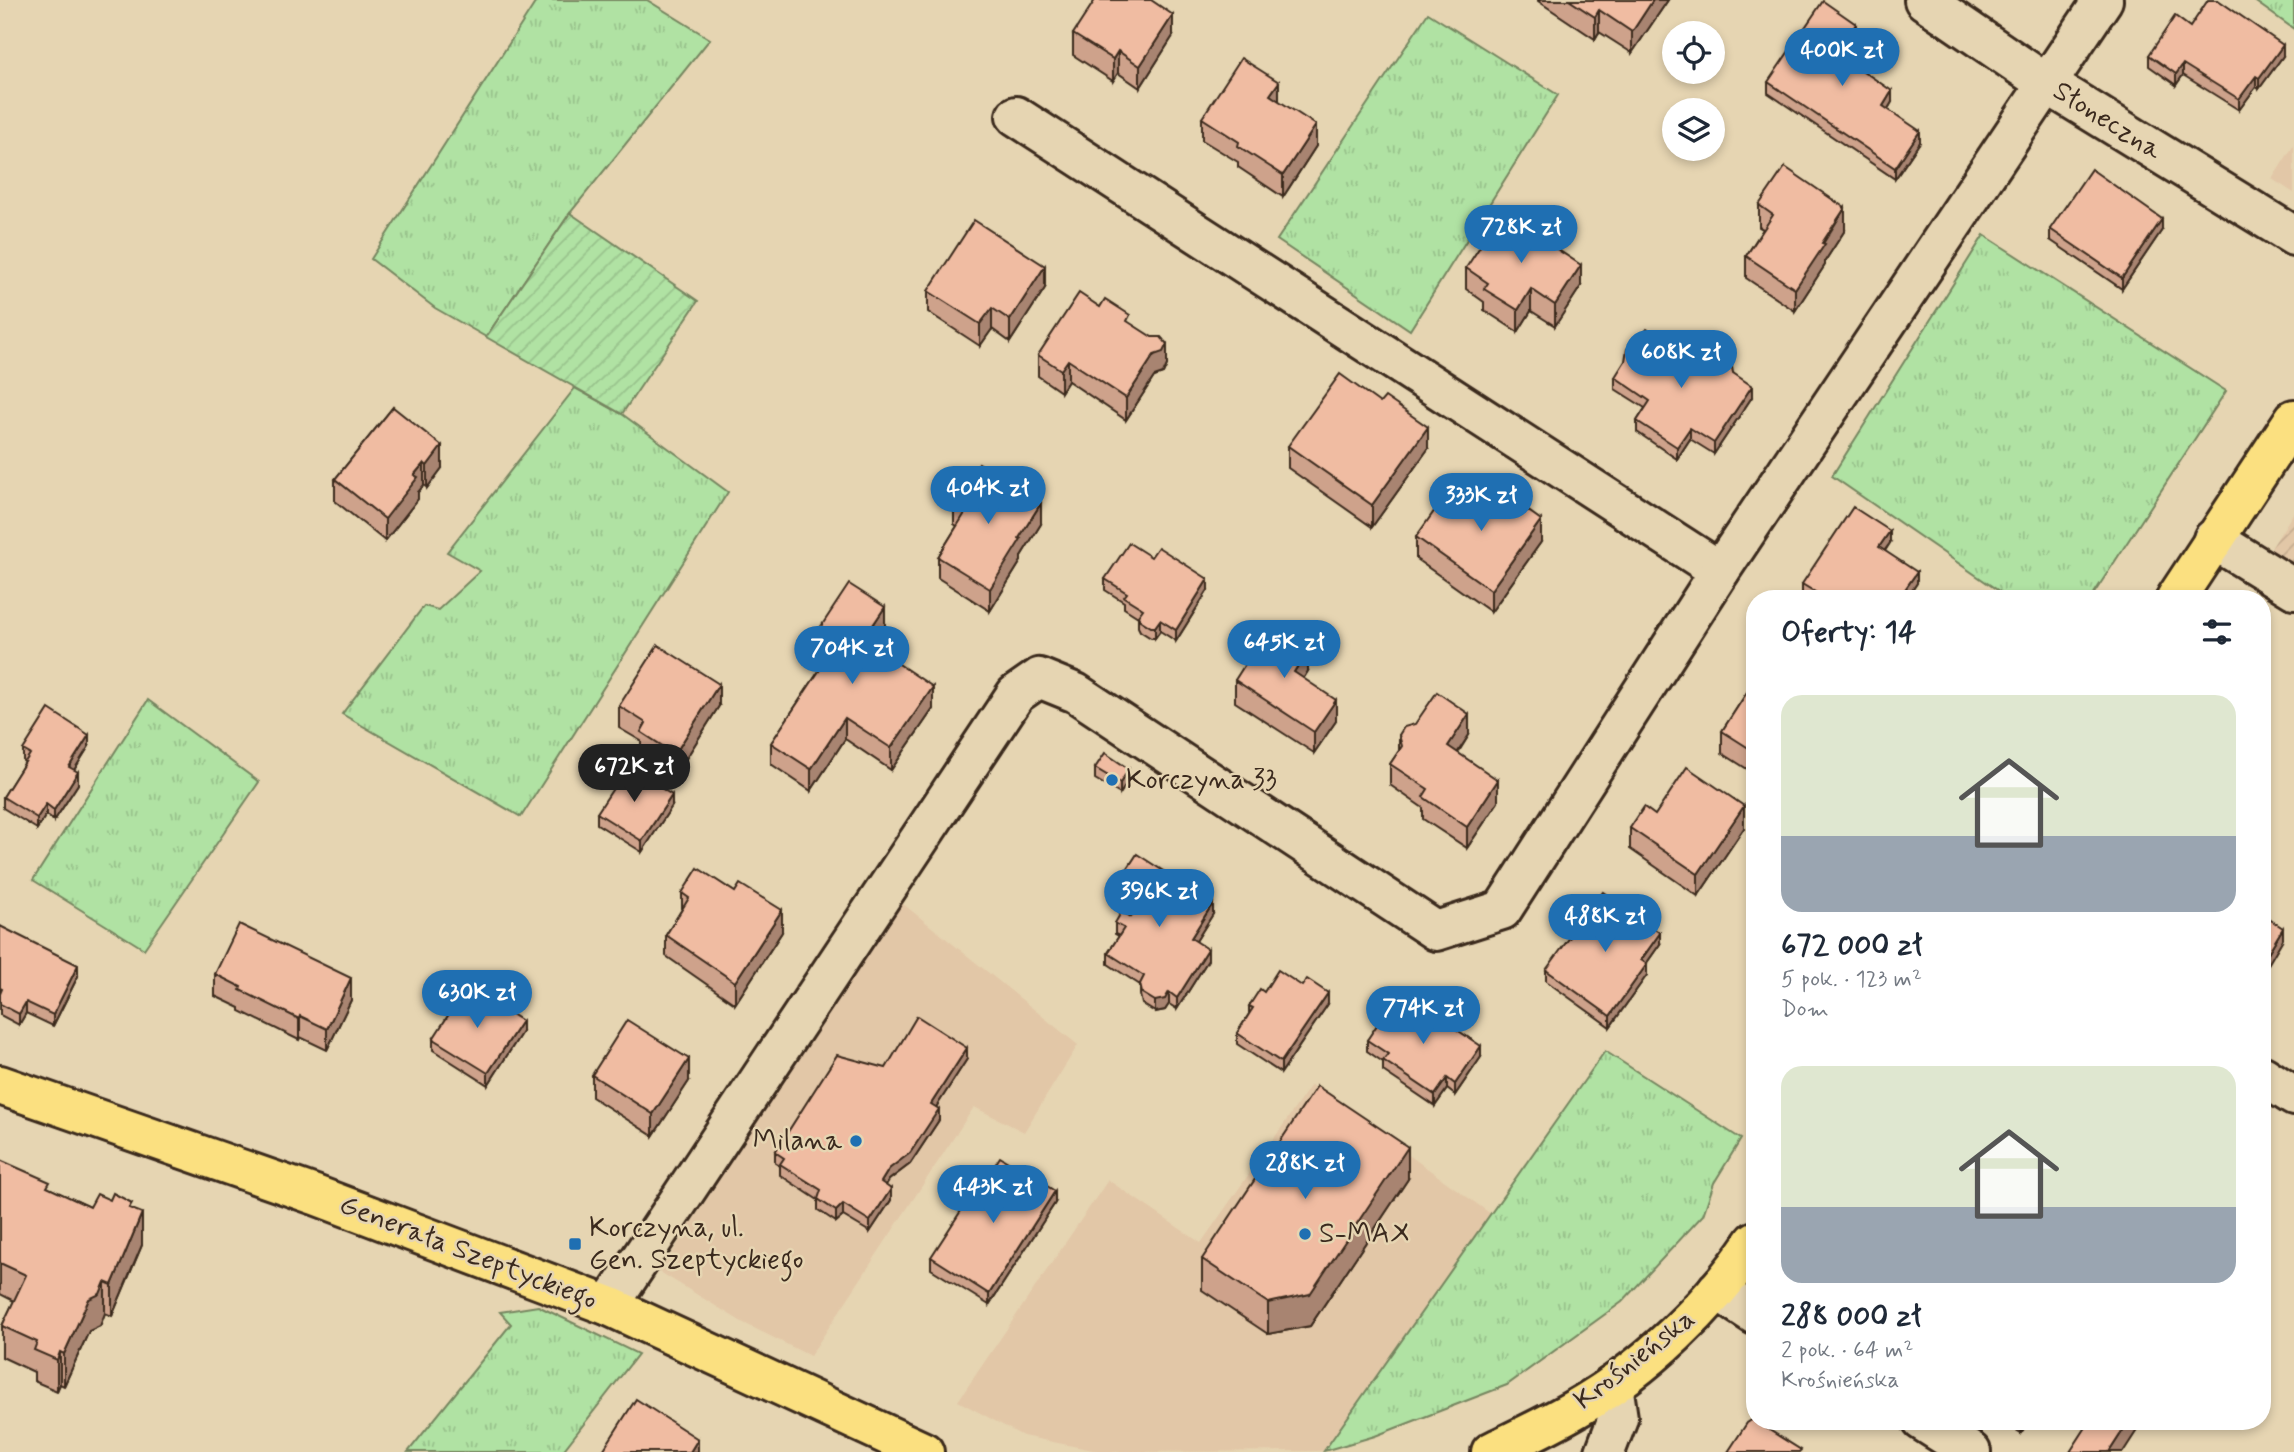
<!DOCTYPE html>
<html lang="pl">
<meta charset="utf-8">
<style>
body{margin:0;font-family:Mynerve,sans-serif;background:#f6f6f7;color:#1f2937;height:100vh;display:flex;flex-direction:column;font-size:26px;white-space:nowrap}
*{box-sizing:border-box;margin:0}
p{font-size:23px;color:#747a83}
.icon{flex:none;width:38px;height:38px;fill:none;stroke:currentColor;stroke-width:2;stroke-linecap:round;stroke-linejoin:round}
.map{position:relative;flex:1;overflow:hidden}
.sheet{position:absolute;left:1746px;top:590px;width:525px;height:840px;display:flex;flex-direction:column;background:#fff;border-radius:28px;box-shadow:0 4px 10px #0003}
.sheet>*{flex:none}
.buttons{position:absolute;left:1662px;top:21px;display:grid;gap:14px}
.buttons a{display:grid;place-items:center;width:63px;height:63px;border-radius:50%;background:#fff;box-shadow:0 4px 10px #0003;font-size:35px}
.price{position:absolute;translate:-50% -60px;padding:0 16px;border-radius:24px;background:#1f6fb2;color:#fff;font-size:23px;line-height:46px;filter:drop-shadow(0 2px 4px #0008)}
.price::after{content:'';position:absolute;left:50%;top:42px;width:21px;height:16px;margin-left:-10px;background:inherit;clip-path:polygon(0 0,100% 0,50% 100%)}
.price.on{background:#222;color:#fff}
ul{padding:0;list-style:none}
li{display:grid;align-content:center;gap:14px;height:371px;padding:0 35px}
li span{display:grid;place-items:center;height:217px;border-radius:21px;color:#555}
li>.icon{margin-inline-start:auto}
span .icon{width:126px;height:126px;fill:#fffc;stroke-width:1}
li b{font-size:30px}
h2{display:flex;justify-content:space-between;align-items:center;height:84px;padding:0 35px;font-size:30px}
.map>svg:first-child{display:block}
.built{fill:#e2c7a7}
.industrial{fill:url(#industrial-furrows)}
.grass{fill:url(#grass-tufts);stroke:#768660;stroke-width:2}
.garden{fill:url(#garden-furrows);stroke:#768660;stroke-width:2}
.lines{fill:none;stroke-linecap:round;stroke-linejoin:round}
.minor-casing{stroke:#3b2a1e;stroke-width:44}
.major-casing{stroke:#3b2a1e;stroke-width:44}
.minor{stroke:#e6d5b2;stroke-width:38}
.major{stroke:#fbe080;stroke-width:38}
.wall{fill:#cea28b;stroke:#3b2a1e;stroke-width:2}
.shaded-wall{fill:#a88471;stroke:#3b2a1e;stroke-width:2}
.building{fill:#f0bca2;stroke:#3b2a1e;stroke-width:2}
.poi-dot{fill:#1f6fb2;stroke:#e6d5b2;stroke-width:2.5}
.labels{text-anchor:middle;dominant-baseline:central;stroke-width:5;stroke-linejoin:round;paint-order:stroke}
.street-label{font-size:28px;fill:#3b2a1e;stroke:#e6d5b2}
.poi-label{font-size:28px;fill:#3b2a1e;stroke:#e6d5b2;text-anchor:start}
</style>
<div class="map">
<svg width="2294" height="1452" viewBox="0 0 2294 1452">
<defs>
<pattern id="industrial-furrows" width="10" height="10" patternUnits="userSpaceOnUse" patternTransform="scale(1.75)"><rect width="10" height="10" fill="#e2c7a7"/><path d="M-1 1l2-2M0 10L10 0M9 11l2-2" fill="none" stroke="#c3ab8f"/></pattern>
<pattern id="grass-tufts" width="24" height="20" patternUnits="userSpaceOnUse" patternTransform="scale(1.75)"><rect width="24" height="20" fill="#b0e2a3"/><path d="M3 7l-1-3M5 7V3M7 7l1-3M15 17l-1-3M17 17v-4M19 17l1-3" fill="none" stroke="#98c28c"/></pattern>
<pattern id="garden-furrows" width="10" height="10" patternUnits="userSpaceOnUse" patternTransform="scale(1.75)"><rect width="10" height="10" fill="#b0e2a3"/><path d="M-1 1l2-2M0 10L10 0M9 11l2-2" fill="none" stroke="#98c28c"/></pattern>
</defs>
<rect width="100%" height="100%" fill="#e6d5b2"/>
<filter id="ink" filterUnits="userSpaceOnUse"><feTurbulence type="fractalNoise" baseFrequency=".0143" numOctaves="2"/><feDisplacementMap in="SourceGraphic" scale="14" xChannelSelector="R" yChannelSelector="G"/><feConvolveMatrix kernelMatrix="1 2 1 2 8 2 1 2 1" color-interpolation-filters="sRGB"/></filter>
<g filter="url(#ink)">
<g class="built">
<polygon points="2294,145 2294,193 2272,179"/>
<polygon points="897,899 1078,1045 1024,1132 974,1107 810,1356 742,1322 660,1272"/>
<polygon points="1311,1085 1491,1214 1324,1451 1103,1452 1023,1436 958,1401 1108,1180 1201,1243"/>
</g>
<polygon class="industrial" points="2294,512 2294,564 2270,550"/>
<g class="grass">
<polygon points="537,0 647,0 710,39 570,213 486,337 435,308 371,259"/>
<polygon points="2253,0 2294,0 2294,29"/>
<polygon points="1428,13 1558,95 1410,330 1277,240"/>
<polygon points="1984,235 2226,391 2091,598 2009,598 1832,476"/>
<polygon points="575,388 622,414 728,492 521,817 342,714 424,606 438,610 480,571 447,552"/>
<polygon points="148,700 259,782 144,949 33,880"/>
<polygon points="1605,1051 1741,1139 1714,1183 1703,1215 1622,1302 1507,1385 1375,1436 1324,1451"/>
<polygon points="538,1306 638,1354 562,1452 408,1452 511,1324 500,1312"/>
</g>
<polygon class="garden" points="570,213 698,301 622,414 486,337"/>
<g class="lines">
<g class="minor-casing">
<g id="minor">
<polyline points="1924,0 2047,84 2294,236"/>
<polyline points="1016,116 1720,571"/>
<polyline points="2213,539 2294,589"/>
<polyline points="2263,1076 2294,1096"/>
<polyline points="1717,1290 1755,1315"/>
<polyline points="609,1306 1016,694 1039,678 1076,693 1436,931 1502,910 1720,571 2103,0"/>
<polyline points="1922,1421 1971,1452"/>
<polyline points="1605,1452 1618,1418 1613,1385"/>
</g>
</g>
<g class="major-casing">
<g id="major">
<polyline points="2176,598 2294,419"/>
<polyline points="0,1085 315,1195 609,1306 924,1452"/>
<path d="M1491,1452C1520,1438 1550,1424 1577,1408C1645,1369 1711,1306 1755,1241"/>
</g>
</g>
<use href="#minor" class="minor"/>
<use href="#major" class="major"/>
</g>
<g class="wall">
<polygon points="1538,0 1668,0 1632,53 1599,32 1595,39 1538,1"/>
<polygon points="2190,27 2283,56 2259,89 2256,87 2239,110 2183,75 2176,85 2149,66 2149,55"/>
<polygon points="1073,34 1173,36 1140,88 1118,73 1113,81 1073,55"/>
<polygon points="1856,35 1842,57 1892,102 1888,109 1920,142 1895,179 1768,93 1768,82"/>
<polygon points="1279,101 1316,146 1283,197 1238,167 1238,162 1202,140 1202,118"/>
<polygon points="1759,205 1845,230 1825,261 1825,265 1795,311 1746,278 1746,256 1763,229 1759,227"/>
<polygon points="2050,229 2162,230 2122,289 2050,240"/>
<polygon points="1466,268 1581,286 1555,326 1531,311 1518,332 1484,310 1484,302 1466,289"/>
<polygon points="1045,288 1010,342 992,329 980,346 928,312 928,291"/>
<polygon points="1100,307 1130,324 1167,365 1163,374 1154,377 1126,420 1068,381 1061,392 1038,376 1038,355"/>
<polygon points="1679,352 1695,363 1733,373 1752,397 1714,454 1690,439 1677,459 1637,432 1637,421 1645,408 1615,389 1615,377"/>
<polygon points="393,407 442,468 427,488 424,485 418,492 418,499 385,541 335,501 335,479"/>
<polygon points="1288,446 1428,449 1372,527 1288,468"/>
<polygon points="954,503 1041,524 1021,556 1021,561 990,611 938,578 938,557 957,526 954,524"/>
<polygon points="1457,515 1541,542 1491,612 1416,559 1416,537"/>
<polygon points="1890,543 1885,551 1917,583 1907,598 1808,598 1802,595 1802,584"/>
<polygon points="1151,557 1208,590 1176,641 1160,631 1155,638 1151,638 1140,631 1138,627 1138,617 1124,608 1124,602 1105,590 1105,579"/>
<polygon points="885,629 873,647 933,709 891,770 845,739 811,791 771,764 771,743 827,659 818,652 818,631"/>
<polygon points="1308,671 1303,679 1336,721 1314,753 1235,702 1235,680"/>
<polygon points="1755,680 1755,774 1722,753 1722,731"/>
<polygon points="619,706 719,706 675,776 641,754 641,741 619,728"/>
<polygon points="1399,735 1469,735 1458,753 1498,802 1467,848 1423,819 1423,808 1390,785 1390,764 1399,751"/>
<polygon points="89,746 74,770 78,784 54,821 46,815 37,829 3,808 3,797 25,762 23,761 23,750"/>
<polygon points="1095,768 1129,780 1120,794 1095,779"/>
<polygon points="672,806 642,852 597,824 597,813"/>
<polygon points="1655,815 1744,828 1698,896 1630,849 1630,828"/>
<polygon points="1113,891 1213,914 1196,941 1208,960 1177,1009 1169,1004 1165,1010 1155,1012 1142,1004 1140,995 1140,985 1108,964 1108,953 1119,936 1115,934 1115,923 1131,917 1133,915 1113,903"/>
<polygon points="682,893 782,932 735,1004 666,956 666,935 682,909"/>
<polygon points="0,926 78,976 53,1026 26,1013 19,1025 0,1015"/>
<polygon points="1660,944 1646,964 1647,975 1610,1027 1546,981 1546,970"/>
<polygon points="215,974 351,1000 327,1050 300,1037 299,1040 240,1011 240,1008 215,996"/>
<polygon points="1264,992 1328,1004 1281,1073 1237,1044 1237,1033 1249,1014 1249,1006"/>
<polygon points="522,1032 488,1085 433,1050 433,1039"/>
<polygon points="1367,1040 1481,1057 1455,1095 1447,1089 1435,1106 1383,1071 1383,1062 1367,1051"/>
<polygon points="967,1059 936,1107 939,1120 910,1164 889,1180 886,1185 891,1200 870,1232 843,1216 836,1222 818,1210 818,1200 780,1175 780,1166 775,1163 775,1152 886,1068"/>
<polygon points="592,1075 689,1081 653,1136 592,1097"/>
<polygon points="0,1160 50,1189 90,1207 132,1209 142,1245 112,1316 105,1313 100,1326 89,1331 64,1386 60,1384 57,1391 34,1381 34,1372 2,1357 2,1326 14,1301 0,1294"/>
<polygon points="1408,1179 1310,1326 1268,1334 1202,1290 1202,1259"/>
<polygon points="1055,1203 989,1305 931,1269 931,1257"/>
<polygon points="2001,1421 2029,1421 2021,1433"/>
<polygon points="2029,1421 2042,1421 2039,1426"/>
</g>
<g class="shaded-wall">
<polygon points="1653,0 1668,0 1632,53 1632,32"/>
<polygon points="1599,10 1599,32 1595,39 1595,17"/>
<polygon points="1173,15 1173,36 1140,88 1140,66"/>
<polygon points="1856,24 1856,35 1837,64 1837,53"/>
<polygon points="2283,45 2283,56 2259,89 2259,78"/>
<polygon points="1118,51 1118,73 1113,81 1113,59"/>
<polygon points="2183,64 2183,75 2176,85 2176,74"/>
<polygon points="2256,76 2256,87 2239,110 2239,99"/>
<polygon points="1279,82 1279,103 1270,95"/>
<polygon points="1892,91 1892,102 1883,117 1883,106"/>
<polygon points="1316,125 1316,146 1283,197 1283,175"/>
<polygon points="1920,131 1920,142 1895,179 1895,168"/>
<polygon points="1845,208 1845,230 1825,261 1825,265 1795,311 1795,289"/>
<polygon points="2162,219 2162,230 2122,289 2122,278"/>
<polygon points="1581,265 1581,286 1555,326 1555,305"/>
<polygon points="1045,266 1045,288 1010,342 1010,320"/>
<polygon points="1531,289 1531,311 1518,332 1518,310"/>
<polygon points="992,308 992,329 980,346 980,324"/>
<polygon points="1167,344 1167,365 1163,374 1154,377 1126,420 1126,398 1154,355"/>
<polygon points="1068,360 1068,381 1061,392 1061,370"/>
<polygon points="1752,386 1752,397 1714,454 1714,443"/>
<polygon points="1428,427 1428,449 1372,527 1372,505"/>
<polygon points="1690,428 1690,439 1677,459 1677,447"/>
<polygon points="442,446 442,468 427,488 427,466"/>
<polygon points="424,463 424,485 418,492 418,499 385,541 385,519 414,475"/>
<polygon points="1041,503 1041,524 1021,556 1021,561 990,611 990,589 1019,538"/>
<polygon points="1541,520 1541,542 1491,612 1491,590"/>
<polygon points="1890,531 1890,543 1879,558 1879,547"/>
<polygon points="1917,572 1917,583 1907,598 1899,598"/>
<polygon points="1208,579 1208,590 1176,641 1176,630"/>
<polygon points="885,607 885,629 863,662 863,640"/>
<polygon points="1160,620 1160,631 1155,638 1155,627"/>
<polygon points="1308,650 1308,671 1294,694 1294,672"/>
<polygon points="719,684 719,706 675,776 675,754"/>
<polygon points="933,687 933,709 891,770 891,748"/>
<polygon points="1336,700 1336,721 1314,753 1314,732"/>
<polygon points="1469,714 1469,735 1448,767 1448,746"/>
<polygon points="845,718 845,739 811,791 811,769"/>
<polygon points="89,735 89,746 69,778 69,767"/>
<polygon points="1129,769 1129,780 1120,794 1120,783"/>
<polygon points="78,772 78,784 54,821 54,810"/>
<polygon points="1498,780 1498,802 1467,848 1467,827"/>
<polygon points="672,795 672,806 642,852 642,841"/>
<polygon points="46,804 46,815 37,829 37,818"/>
<polygon points="1744,806 1744,828 1698,896 1698,874"/>
<polygon points="1213,903 1213,914 1191,949 1191,938"/>
<polygon points="782,910 782,932 735,1004 735,982"/>
<polygon points="2283,928 2283,939 2263,973 2263,961"/>
<polygon points="1660,933 1660,944 1641,971 1641,960"/>
<polygon points="1208,949 1208,960 1177,1009 1177,998"/>
<polygon points="1647,964 1647,975 1610,1027 1610,1016"/>
<polygon points="78,965 78,976 53,1026 53,1015"/>
<polygon points="351,978 351,1000 327,1050 327,1029"/>
<polygon points="1169,992 1169,1004 1165,1010 1155,1012 1155,1001"/>
<polygon points="1328,993 1328,1004 1281,1073 1281,1062"/>
<polygon points="26,1002 26,1013 19,1025 19,1014"/>
<polygon points="300,1016 300,1037 299,1040 299,1019"/>
<polygon points="522,1021 522,1032 488,1085 488,1073"/>
<polygon points="1481,1046 1481,1057 1455,1095 1455,1084"/>
<polygon points="967,1048 967,1059 931,1115 931,1104"/>
<polygon points="689,1059 689,1081 653,1136 653,1114"/>
<polygon points="1447,1078 1447,1089 1435,1106 1435,1095"/>
<polygon points="939,1109 939,1120 910,1164 889,1180 881,1193 881,1182 889,1169"/>
<polygon points="1408,1147 1408,1179 1310,1326 1268,1334 1268,1303"/>
<polygon points="891,1189 891,1200 870,1232 870,1221"/>
<polygon points="1055,1191 1055,1203 989,1305 989,1294"/>
<polygon points="843,1204 843,1216 836,1222 836,1211"/>
<polygon points="142,1213 142,1245 112,1316 112,1285"/>
<polygon points="105,1282 105,1313 100,1326 89,1331 64,1386 64,1354 89,1299"/>
<polygon points="60,1352 60,1384 57,1391 57,1360"/>
<polygon points="2021,1421 2029,1421 2021,1433"/>
<polygon points="2129,1421 2143,1421 2123,1452 2109,1452"/>
<polygon points="698,1439 698,1452 690,1452"/>
</g>
<g class="building">
<polygon points="1095,0 1151,0 1173,15 1140,66 1118,51 1113,59 1073,34"/>
<polygon points="1569,0 1653,0 1632,32 1599,10 1595,17"/>
<polygon points="2208,0 2218,0 2283,45 2259,78 2256,76 2239,99 2183,64 2176,74 2149,55 2175,16 2190,27"/>
<polygon points="1823,1 1856,24 1837,53 1892,91 1883,106 1920,131 1895,168 1768,82"/>
<polygon points="1241,58 1279,82 1270,95 1316,125 1283,175 1238,146 1239,142 1202,118"/>
<polygon points="1785,167 1845,208 1822,243 1825,244 1795,289 1746,256 1773,215 1759,205"/>
<polygon points="2091,169 2162,219 2122,278 2050,229"/>
<polygon points="1502,213 1581,265 1555,305 1531,289 1518,310 1484,289 1488,283 1466,268"/>
<polygon points="974,220 1045,266 1010,320 992,308 980,324 928,291"/>
<polygon points="1079,293 1100,307 1105,299 1130,315 1127,321 1152,337 1161,337 1167,344 1163,352 1154,355 1126,398 1068,360 1061,370 1038,355"/>
<polygon points="1647,329 1679,349 1677,351 1695,363 1702,352 1719,364 1731,361 1733,373 1752,386 1714,443 1690,428 1677,447 1637,421 1650,401 1615,377 1625,361 1627,349 1637,344"/>
<polygon points="1340,374 1380,403 1385,397 1428,427 1372,505 1288,446"/>
<polygon points="393,407 442,446 427,466 424,463 414,475 418,477 385,519 335,479"/>
<polygon points="979,463 1041,503 1019,538 1021,539 990,589 938,557 967,510 954,503"/>
<polygon points="1483,478 1541,520 1491,590 1416,537 1440,503 1457,515"/>
<polygon points="1853,507 1890,531 1879,547 1917,572 1899,598 1825,598 1802,584"/>
<polygon points="1129,543 1151,557 1158,547 1208,579 1176,630 1160,620 1155,627 1151,627 1140,620 1138,616 1143,609 1124,597 1127,593 1105,579"/>
<polygon points="849,584 885,607 863,640 933,687 891,748 845,718 811,769 771,743 837,644 818,631"/>
<polygon points="1270,625 1308,650 1294,672 1336,700 1314,732 1235,680"/>
<polygon points="658,645 719,684 675,754 641,732 646,723 619,706"/>
<polygon points="1755,680 1755,752 1722,731"/>
<polygon points="1437,692 1469,714 1448,746 1498,780 1467,827 1423,797 1428,789 1390,764 1402,746 1399,735 1404,727 1415,724"/>
<polygon points="49,709 89,735 69,767 78,772 54,810 46,804 37,818 3,797 30,754 23,750"/>
<polygon points="1105,753 1129,769 1120,783 1095,768"/>
<polygon points="627,767 672,795 642,841 597,813"/>
<polygon points="1687,767 1744,806 1698,874 1630,828 1644,807 1655,815"/>
<polygon points="1137,854 1213,903 1191,938 1208,949 1177,998 1169,992 1165,999 1155,1001 1142,993 1140,984 1144,976 1108,953 1124,928 1115,923 1122,911 1131,917 1137,907 1113,891"/>
<polygon points="698,868 735,892 740,884 782,910 735,982 666,935 689,898 682,893"/>
<polygon points="1603,892 1660,933 1641,960 1647,964 1610,1016 1546,970"/>
<polygon points="2263,915 2283,928 2263,961"/>
<polygon points="239,924 351,978 327,1029 300,1016 299,1019 240,990 241,987 215,974"/>
<polygon points="0,926 78,965 53,1015 26,1002 19,1014 0,1004 0,994 2,989 0,988"/>
<polygon points="1278,970 1302,986 1307,979 1328,993 1281,1062 1237,1033 1253,1008 1249,1006 1260,989 1264,992"/>
<polygon points="467,986 522,1021 488,1073 433,1039"/>
<polygon points="1395,998 1415,1012 1420,1005 1481,1046 1455,1084 1447,1078 1435,1095 1383,1060 1388,1054 1367,1040"/>
<polygon points="917,1016 967,1048 931,1104 939,1109 910,1153 889,1169 881,1182 891,1189 870,1221 843,1204 836,1211 818,1199 821,1190 780,1164 784,1158 775,1152 837,1055 886,1068"/>
<polygon points="627,1020 689,1059 653,1114 592,1075"/>
<polygon points="1317,1086 1408,1147 1310,1294 1268,1303 1202,1259"/>
<polygon points="1000,1157 1055,1191 989,1294 931,1257 981,1180 984,1182"/>
<polygon points="0,1160 50,1182 47,1187 90,1207 97,1194 110,1200 113,1193 132,1203 129,1208 142,1213 112,1285 105,1282 100,1294 89,1299 64,1354 60,1352 57,1360 34,1350 37,1342 2,1326 26,1275 0,1263"/>
<polygon points="636,1399 698,1439 690,1452 602,1452"/>
<polygon points="1753,1419 1755,1421 1801,1450 1799,1452 1728,1452 1747,1423"/>
<polygon points="2090,1421 2129,1421 2109,1452 2070,1452"/>
</g>
</g>
<g class="poi-dot">
<circle cx="1112" cy="780" r="7"/>
<circle cx="856" cy="1141" r="7"/>
<circle cx="1305" cy="1234" r="7"/>
<rect x="568" y="1237" width="14" height="14" rx="3.5"/>
</g>
<g class="labels">
<g class="street-label">
<text transform="translate(2107 121) rotate(32)">Słoneczna</text>
<text transform="translate(468 1253) rotate(21)">Generała Szeptyckiego</text>
<text transform="translate(1635 1360) rotate(-38)">Krośnieńska</text>
</g>
<g class="poi-label">
<text x="1126" y="780">Korczyna 33</text>
<text x="842" y="1141" text-anchor="end">Milana</text>
<text x="589" y="1228">Korczyna, ul.<tspan x="589" dy="32">Gen. Szeptyckiego</tspan></text>
<text x="1319" y="1234">S-MAX</text>
</g>
</g>
</svg>
<div class="buttons">
<a><svg class="icon" aria-label="locate" viewBox="0 0 24 24"><circle cx="12" cy="12" r="6"/><path d="M12 2v4M12 18v4M2 12h4M18 12h4"/></svg></a>
<a><svg class="icon" aria-label="layers" viewBox="0 0 24 24"><path d="M12 4l9 5-9 5-9-5zM3 14l9 5 9-5"/></svg></a>
</div>
<b class="price" style="left:1842px;top:88px">400K zł</b>
<b class="price" style="left:1521px;top:265px">728K zł</b>
<b class="price" style="left:1681px;top:390px">608K zł</b>
<b class="price" style="left:988px;top:526px">404K zł</b>
<b class="price" style="left:1481px;top:533px">333K zł</b>
<b class="price" style="left:1284px;top:680px">645K zł</b>
<b class="price" style="left:852px;top:686px">704K zł</b>
<b class="price on" style="left:634px;top:804px">672K zł</b>
<b class="price" style="left:1159px;top:929px">396K zł</b>
<b class="price" style="left:1605px;top:954px">488K zł</b>
<b class="price" style="left:477px;top:1030px">630K zł</b>
<b class="price" style="left:1423px;top:1046px">774K zł</b>
<b class="price" style="left:1305px;top:1201px">288K zł</b>
<b class="price" style="left:993px;top:1225px">443K zł</b>
<section class="sheet">
<h2>Oferty: 14<svg class="icon" aria-label="filters" viewBox="0 0 24 24"><path d="M4 7h16M4 17h16"/><circle cx="9" cy="7" r="2"/><circle cx="15" cy="17" r="2"/></svg></h2>
<ul>
<li><span style="background:linear-gradient(#dfe7d0 65%,#9aa5b1 0)"><svg class="icon" aria-label="home" viewBox="0 0 24 24"><path d="M3 11l9-7 9 7M6 9v11h12V9"/></svg></span><div><b>672 000 zł</b><p>5 pok. · 123 m²</p><p>Dom</p></div></li>
<li><span style="background:linear-gradient(#dfe7d0 65%,#9aa5b1 0)"><svg class="icon" aria-label="home" viewBox="0 0 24 24"><path d="M3 11l9-7 9 7M6 9v11h12V9"/></svg></span><div><b>288 000 zł</b><p>2 pok. · 64 m²</p><p>Krośnieńska</p></div></li>
</ul>
</section>
</div>
